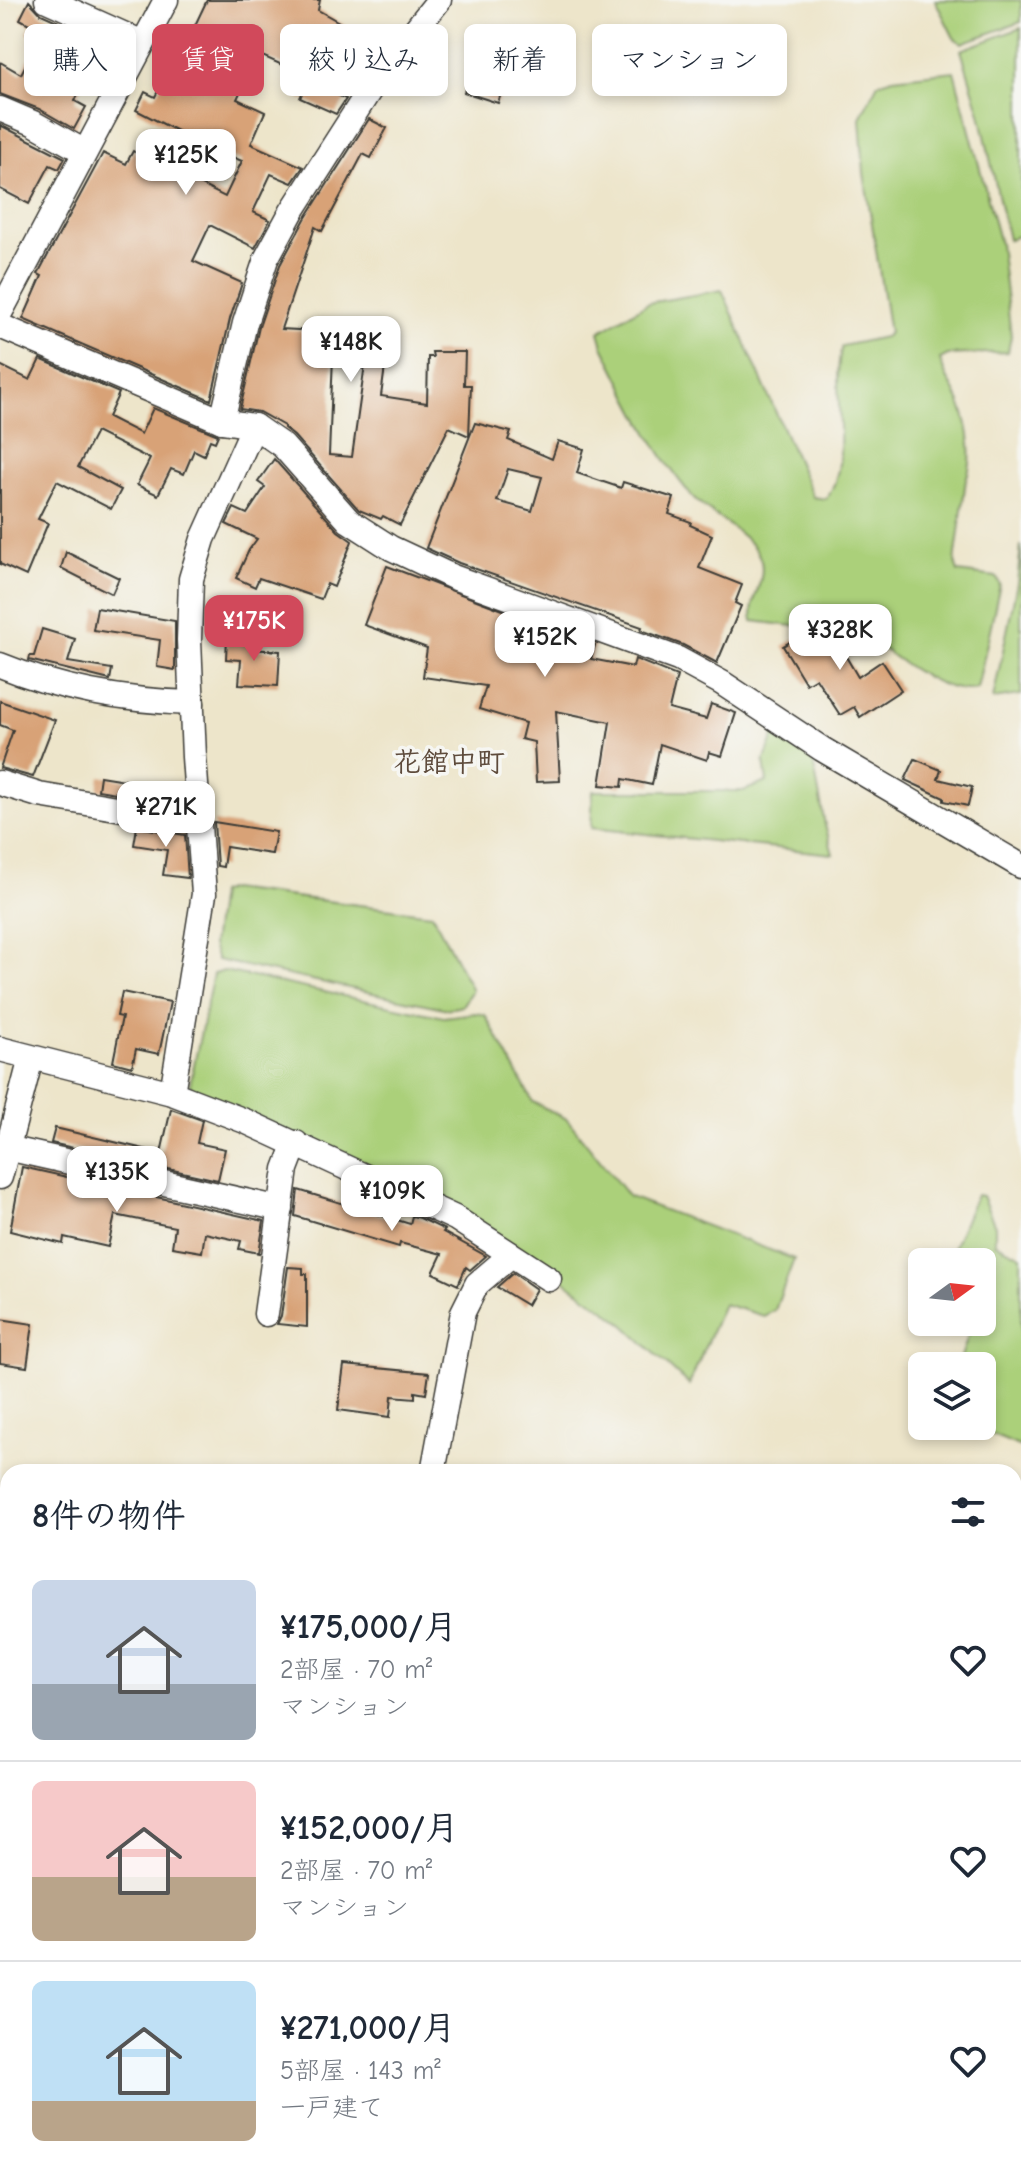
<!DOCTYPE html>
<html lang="ja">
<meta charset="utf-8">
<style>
body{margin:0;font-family:"Comic Neue","Klee One",sans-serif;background:#f6f6f7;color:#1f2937;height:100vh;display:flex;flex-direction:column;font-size:30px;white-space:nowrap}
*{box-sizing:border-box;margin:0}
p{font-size:26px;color:#747a83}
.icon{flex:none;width:44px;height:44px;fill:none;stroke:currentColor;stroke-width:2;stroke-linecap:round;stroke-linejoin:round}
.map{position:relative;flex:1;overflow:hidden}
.details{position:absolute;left:0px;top:1464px;width:1022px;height:714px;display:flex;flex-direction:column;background:#fff;border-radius:24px 24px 0 0;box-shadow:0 4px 12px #0003}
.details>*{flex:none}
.banner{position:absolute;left:24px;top:24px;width:974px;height:72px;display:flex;gap:16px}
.needle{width:52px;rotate:75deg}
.fabs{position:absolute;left:908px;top:1248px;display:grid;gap:16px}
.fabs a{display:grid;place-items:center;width:88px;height:88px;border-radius:12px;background:#fff;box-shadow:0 4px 12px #0003;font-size:40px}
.price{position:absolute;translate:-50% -68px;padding:0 18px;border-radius:16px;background:#fff;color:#222;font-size:26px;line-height:52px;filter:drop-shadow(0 2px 4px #0008)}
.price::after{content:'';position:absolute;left:50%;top:48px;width:24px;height:18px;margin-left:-12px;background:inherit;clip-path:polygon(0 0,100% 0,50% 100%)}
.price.active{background:#d1495b;color:#fff}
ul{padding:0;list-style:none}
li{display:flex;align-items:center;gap:24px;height:200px;padding:0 32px}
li+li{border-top:2px solid #e0e1e3}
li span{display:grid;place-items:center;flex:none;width:224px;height:160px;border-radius:12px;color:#555}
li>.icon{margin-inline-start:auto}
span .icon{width:96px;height:96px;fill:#fffc;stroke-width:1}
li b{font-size:34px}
h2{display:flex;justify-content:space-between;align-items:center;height:96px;padding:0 32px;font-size:34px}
.tag{padding:0 28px;border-radius:12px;background:#fff;box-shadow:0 4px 12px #0003;font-size:28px;line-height:72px}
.tag.active{background:#d1495b;color:#fff}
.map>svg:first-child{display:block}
.green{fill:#abd07a;stroke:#64764b;stroke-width:2}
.building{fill:#d8a277;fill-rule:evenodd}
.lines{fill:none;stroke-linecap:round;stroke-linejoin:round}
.street-casing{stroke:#3b3a36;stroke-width:27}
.street{stroke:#fff;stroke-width:24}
.rail{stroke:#1c1c1c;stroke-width:6;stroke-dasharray:12 6;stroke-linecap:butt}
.labels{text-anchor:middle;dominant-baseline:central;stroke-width:7;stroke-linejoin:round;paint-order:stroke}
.neighbourhood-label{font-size:28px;font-weight:bold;fill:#5e4b3c;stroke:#f6f6f2}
</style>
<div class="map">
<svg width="1021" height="2177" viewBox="0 0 1021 2177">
<rect width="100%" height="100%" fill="#f6f6f2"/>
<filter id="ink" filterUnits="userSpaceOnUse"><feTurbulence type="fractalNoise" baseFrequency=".0125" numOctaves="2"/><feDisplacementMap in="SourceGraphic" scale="16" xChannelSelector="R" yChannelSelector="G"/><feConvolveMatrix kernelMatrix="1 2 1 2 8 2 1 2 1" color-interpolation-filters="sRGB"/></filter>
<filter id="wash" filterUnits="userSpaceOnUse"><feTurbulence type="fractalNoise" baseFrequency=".006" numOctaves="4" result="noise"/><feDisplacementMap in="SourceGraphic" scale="32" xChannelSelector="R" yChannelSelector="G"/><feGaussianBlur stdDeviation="1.8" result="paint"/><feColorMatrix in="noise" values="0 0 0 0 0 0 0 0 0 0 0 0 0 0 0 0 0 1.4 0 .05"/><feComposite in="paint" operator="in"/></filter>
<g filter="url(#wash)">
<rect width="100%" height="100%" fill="#ede5ca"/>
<g class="green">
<polygon points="935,0 1021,0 1021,22 962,43 954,38"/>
<polygon points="1021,28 1021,235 1008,240 980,113 961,50"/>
<path d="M954,71L1000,244L1011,336L1008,352L948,355L940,359C944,377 955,389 961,405C969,426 975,458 966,479L955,562L958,572L996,577L1000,584L977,689C939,699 873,640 842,618L831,615L793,626L753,621C748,602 766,582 761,561C755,536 707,514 690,494C653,450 629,397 603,346L599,332L648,303L722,290L813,497L826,499C855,461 829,389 842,346L884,337L889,333L864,173L860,118L878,83L893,78Z"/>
<polygon points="1021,545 1021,695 993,699 1017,583"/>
<polygon points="777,728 812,756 825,825 833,854 591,828 593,791 743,791 767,782 764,762"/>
<polygon points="229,889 432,914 472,990 462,1006 448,1009 217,960 212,946 219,893"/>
<polygon points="224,971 444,1017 476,1013 485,1015 533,1102 567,1119 629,1197 794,1259 775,1310 764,1316 723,1304 689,1385 619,1320 558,1276 193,1091 190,1084 213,974"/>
<polygon points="976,1195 982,1196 995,1226 995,1243 1021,1256 1021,1447 971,1426 982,1426 982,1366 958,1366 971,1327 968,1322 982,1322 982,1262 947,1262"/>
<polygon points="472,2170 544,2170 539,2177 471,2177"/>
</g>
<g id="blocks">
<g class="building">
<polygon points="207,0 320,0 318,10 383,47 369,64 355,56 333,93 346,99 336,114 300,98 309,77 258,54 237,99 265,112 251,144 303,167 292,183 271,174 253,212 270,220 255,248 210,225 193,261 242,283 230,319 211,400 23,319 42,276 38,274 41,268 103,153 126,164 133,151 225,197 242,161 206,146 136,110 145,92 155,97 176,55 180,57"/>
<polygon points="29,1 41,14 99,40 95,49 99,51 75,101 86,107 74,129 39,109 0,94 0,62 21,74 39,39 27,33 31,25 20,19"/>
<polygon points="470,73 504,84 498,103 464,92"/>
<polygon points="369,119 387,128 371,158 363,154 322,231 315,227 281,329 334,332 329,455 352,457 367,350 387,352 381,396 427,403 428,357 433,357 432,352 465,352 464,385 471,385 469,436 449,427 400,525 383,516 381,519 359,510 294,436 284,428 284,426 259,412 240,409 259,327 280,265 305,219"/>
<polygon points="0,125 65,158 59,169 50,165 29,204 0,189"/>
<polygon points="40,359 119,393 108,417 141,434 153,408 218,435 215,442 210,440 204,455 194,450 184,474 171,469 158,495 137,485 150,459 96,432 78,467 121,490 111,509 57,481 38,519 48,523 26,576 0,564 0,365 30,380"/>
<path d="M475,423L511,432L508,440L552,459L558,441L584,449L577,473L621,488L623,482L674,498L669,514L691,522L690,525L712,535L699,568L742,585L735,603L741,606L717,663L683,645L641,630L642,627L459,563L426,548ZM508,469L542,477L532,511L497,501Z"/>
<polygon points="274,459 338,531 352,541 334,587 327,584 321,599 259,578 255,587 236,578 249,550 257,539 226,524 234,508 247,514 265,487 258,482"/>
<polygon points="66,552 119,578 112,594 61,568"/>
<polygon points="387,566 595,645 591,659 633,667 635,659 677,676 669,709 706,719 711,704 736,713 722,756 709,752 707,760 660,744 652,785 623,779 622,787 600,785 610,722 556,711 560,781 536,782 534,742 521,739 525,723 479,709 486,686 423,677 427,648 364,625"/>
<polygon points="97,608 175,621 175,670 157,667 160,640 93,630"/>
<polygon points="825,621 858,677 882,661 901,690 860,717 854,707 840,715 816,678 806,684 783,646"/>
<polygon points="42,629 75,639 68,662 112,669 110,680 29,660 30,656 34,656"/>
<polygon points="227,637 251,638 250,649 280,651 278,686 239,684 241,660 226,659"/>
<polygon points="0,701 55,720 33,777 0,768 13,730 0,725"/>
<polygon points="915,759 941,770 938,779 972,787 968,806 944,801 944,798 905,780"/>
<polygon points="100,776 181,789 182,804 98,790"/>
<polygon points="214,822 276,832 272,854 226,847 223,867 217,866"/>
<polygon points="137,827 185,835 188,878 163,875 167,850 134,845"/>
<polygon points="122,992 170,1002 159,1054 136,1049 132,1067 113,1062 122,1017 117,1016"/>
<polygon points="171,1109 202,1120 197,1143 225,1149 218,1180 51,1143 55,1128 161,1153"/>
<polygon points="22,1167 264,1221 259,1253 239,1249 241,1241 205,1233 202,1252 172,1247 175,1227 115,1215 108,1247 64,1237 63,1244 10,1231"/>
<polygon points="298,1190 410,1224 412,1216 420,1218 445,1230 443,1232 486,1256 470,1270 466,1267 458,1285 433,1273 442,1254 400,1243 399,1247 295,1216"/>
<polygon points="288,1267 303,1268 303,1274 307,1274 307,1327 277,1324 281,1316"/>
<polygon points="513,1273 536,1289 527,1305 497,1287"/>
<polygon points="0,1319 33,1324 27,1367 0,1363"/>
<polygon points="344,1365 429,1373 426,1394 415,1392 415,1398 392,1396 390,1417 338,1410"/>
</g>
</g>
</g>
<g filter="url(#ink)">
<use href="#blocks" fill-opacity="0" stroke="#3b3a36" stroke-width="2"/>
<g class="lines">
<g class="street-casing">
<g id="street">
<polyline points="47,0 143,43"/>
<polyline points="0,109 33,123 85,152"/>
<polyline points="0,313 166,0"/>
<polyline points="0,326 222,421 254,426 283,446 349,521 391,548 453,577 678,659 722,683 822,749 1021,866"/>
<polyline points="222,421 245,323 266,259 292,211 378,77 439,0"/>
<path d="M0,665C61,690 126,701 192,703"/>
<polyline points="0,783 39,795 199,822"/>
<polyline points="0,1049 172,1093 245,1121 455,1218 549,1279"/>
<polyline points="172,1093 204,894 194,757 189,640 191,579 203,539 254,426"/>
<polyline points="7,1148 281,1209"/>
<polyline points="0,1177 31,1058"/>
<polyline points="266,1314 286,1169 296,1143"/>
<polyline points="433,1472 463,1312 477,1284 511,1255"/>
<polyline points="0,1648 8,1650"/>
<polyline points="0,1949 8,1946"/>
<polyline points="0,1999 8,2006"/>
<polyline points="139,2170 146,2177"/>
<polyline points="173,2170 180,2177"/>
<polyline points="201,2170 208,2177"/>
<polyline points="690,2170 696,2177"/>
<polyline points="1020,2177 1021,2175"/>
</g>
</g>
<use href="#street" class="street"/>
<g class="rail">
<polyline points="1014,1543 1021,1533"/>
<polyline points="1014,1566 1021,1556"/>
<polyline points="561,2177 566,2170"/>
<polyline points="578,2177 583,2170"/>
</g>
</g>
</g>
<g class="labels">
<g class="neighbourhood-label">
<text x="449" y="762">花館中町</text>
</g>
</g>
</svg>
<div class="fabs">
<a><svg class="needle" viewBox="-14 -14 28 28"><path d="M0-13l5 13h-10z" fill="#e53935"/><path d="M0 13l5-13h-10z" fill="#747a83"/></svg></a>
<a><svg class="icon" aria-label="layers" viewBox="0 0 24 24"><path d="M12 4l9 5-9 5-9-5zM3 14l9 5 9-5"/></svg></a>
</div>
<b class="price" style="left:186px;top:197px">¥125K</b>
<b class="price" style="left:351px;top:384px">¥148K</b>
<b class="price active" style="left:254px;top:663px">¥175K</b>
<b class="price" style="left:840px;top:672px">¥328K</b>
<b class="price" style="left:545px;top:679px">¥152K</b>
<b class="price" style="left:166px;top:849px">¥271K</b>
<b class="price" style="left:117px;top:1214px">¥135K</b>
<b class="price" style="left:392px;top:1233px">¥109K</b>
<div class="banner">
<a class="tag">購入</a>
<a class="tag active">賃貸</a>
<a class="tag">絞り込み</a>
<a class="tag">新着</a>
<a class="tag">マンション</a>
</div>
<section class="details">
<h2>8件の物件<svg class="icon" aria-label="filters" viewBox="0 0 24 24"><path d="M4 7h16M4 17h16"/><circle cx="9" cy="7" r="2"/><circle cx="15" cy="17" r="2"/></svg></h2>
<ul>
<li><span style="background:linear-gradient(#c9d6e8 65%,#9aa5b1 0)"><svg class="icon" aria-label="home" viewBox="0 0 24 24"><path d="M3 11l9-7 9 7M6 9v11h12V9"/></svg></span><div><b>¥175,000/月</b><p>2部屋 · 70 m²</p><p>マンション</p></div><svg class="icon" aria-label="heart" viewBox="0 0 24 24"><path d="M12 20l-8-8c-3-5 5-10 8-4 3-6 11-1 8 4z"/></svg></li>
<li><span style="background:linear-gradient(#f6c9c9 60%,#b9a48a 0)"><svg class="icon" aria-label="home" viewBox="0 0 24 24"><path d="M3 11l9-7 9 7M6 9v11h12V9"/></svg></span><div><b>¥152,000/月</b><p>2部屋 · 70 m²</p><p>マンション</p></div><svg class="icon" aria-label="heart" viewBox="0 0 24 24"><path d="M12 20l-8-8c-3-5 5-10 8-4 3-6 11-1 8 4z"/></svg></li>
<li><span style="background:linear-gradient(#bfe0f5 75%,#b9a48a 0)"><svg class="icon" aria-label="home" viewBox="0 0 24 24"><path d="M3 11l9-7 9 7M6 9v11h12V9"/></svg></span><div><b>¥271,000/月</b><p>5部屋 · 143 m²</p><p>一戸建て</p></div><svg class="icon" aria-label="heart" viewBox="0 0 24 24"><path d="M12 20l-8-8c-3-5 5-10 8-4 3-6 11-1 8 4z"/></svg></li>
</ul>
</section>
</div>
